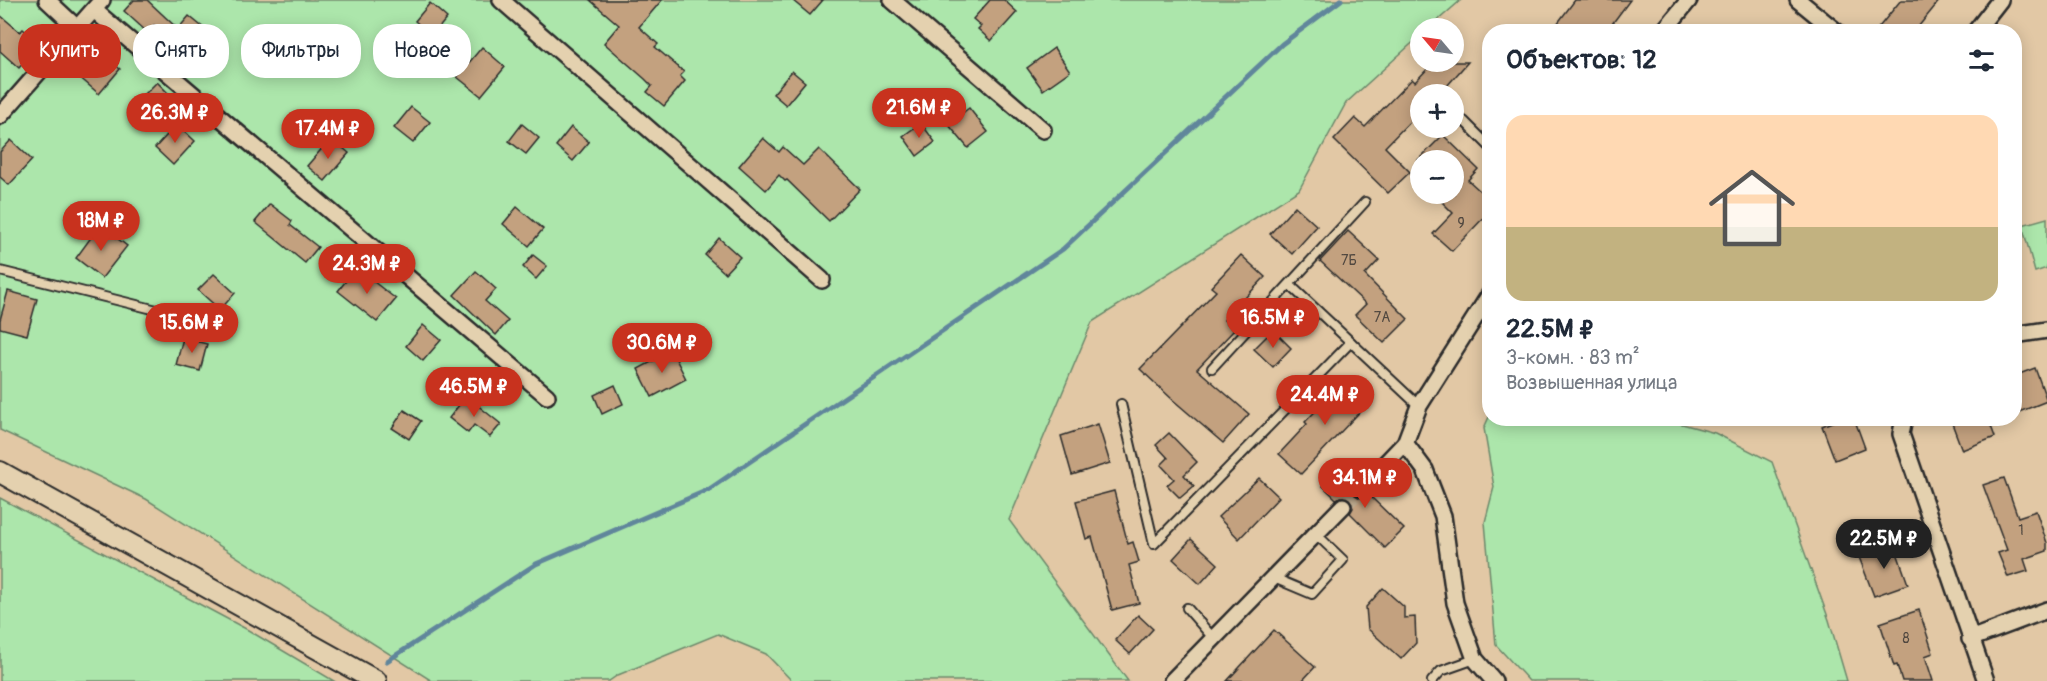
<!DOCTYPE html>
<html lang="ru">
<meta charset="utf-8">
<style>
body{margin:0;font-family:Pangolin,sans-serif;background:#f2f2f3;color:#1f2937;height:100vh;display:flex;flex-direction:column;font-size:22px;white-space:nowrap}
*{box-sizing:border-box;margin:0}
p{font-size:20px;color:#747a83}
.icon{flex:none;width:33px;height:33px;fill:none;stroke:currentColor;stroke-width:2;stroke-linecap:round;stroke-linejoin:round}
.map{position:relative;flex:1;overflow:hidden}
.panel{position:absolute;left:1482px;top:24px;width:540px;height:402px;display:flex;flex-direction:column;background:#fff;border-radius:24px;box-shadow:0 3px 15px #0003}
.panel>*{flex:none}
.hud{position:absolute;left:18px;top:24px;width:570px;height:54px;display:flex;gap:12px}
.needle{width:39px;rotate:299deg}
.tools{position:absolute;left:1410px;top:18px;display:grid;gap:12px}
.tools a{display:grid;place-items:center;width:54px;height:54px;border-radius:50%;background:#fff;box-shadow:0 3px 15px #0003;font-size:30px}
.price{position:absolute;translate:-50% -51px;padding:0 14px;border-radius:21px;background:#c8321e;color:#fff;font-size:20px;line-height:39px;filter:drop-shadow(0 2px 3px #0008)}
.price::after{content:'';position:absolute;left:50%;top:36px;width:18px;height:14px;margin-left:-9px;background:inherit;clip-path:polygon(0 0,100% 0,50% 100%)}
.price.active{background:#222;color:#fff}
ul{padding:0;list-style:none}
li{display:grid;align-content:center;gap:12px;height:318px;padding:0 24px}
li+li{border-top:2px solid #e0e1e3}
li span{display:grid;place-items:center;height:186px;border-radius:18px;color:#555}
li>.icon{margin-inline-start:auto}
span .icon{width:108px;height:108px;fill:#fffc;stroke-width:1}
li b{font-size:26px}
h2{display:flex;justify-content:space-between;align-items:center;height:72px;padding:0 24px;font-size:26px}
.chip{padding:0 21px;border-radius:24px;background:#fff;box-shadow:0 3px 15px #0003;font-size:21px;line-height:54px}
.chip.active{background:#c8321e;color:#fff}
.map>svg:first-child{display:block}
.green{fill:#ace6ab;stroke:#6c886b;stroke-width:1.5}
.lines{fill:none;stroke-linecap:round;stroke-linejoin:round}
.stream{stroke:#61869b;stroke-width:5}
.building{fill:#c3a17f;stroke:#2b2b2b;stroke-width:1.5}
.minor-tunnel{stroke:#bda98d;stroke-width:15;stroke-dasharray:15 8;stroke-linecap:butt}
.service-casing{stroke:#2b2b2b;stroke-width:12}
.minor-casing{stroke:#2b2b2b;stroke-width:20}
.tertiary-casing{stroke:#2b2b2b;stroke-width:24}
.service{stroke:#e4d1af;stroke-width:8}
.minor{stroke:#e4d1af;stroke-width:15}
.tertiary{stroke:#e4d1af;stroke-width:20}
.labels{text-anchor:middle;dominant-baseline:central;stroke-width:5;stroke-linejoin:round;paint-order:stroke}
.number-label{font-size:14px;fill:#514840}
</style>
<div class="map">
<svg width="2047" height="681" viewBox="0 0 2047 681">
<rect width="100%" height="100%" fill="#e2c8a5"/>
<filter id="ink" filterUnits="userSpaceOnUse"><feTurbulence type="fractalNoise" baseFrequency=".0167" numOctaves="2"/><feDisplacementMap in="SourceGraphic" scale="12" xChannelSelector="R" yChannelSelector="G"/><feConvolveMatrix kernelMatrix="1 2 1 2 8 2 1 2 1" color-interpolation-filters="sRGB"/></filter>
<g filter="url(#ink)">
<g class="green">
<polygon points="0,0 1461,0 1429,28 1420,28 1420,36 1346,103 1299,190 1092,322 1009,520 1128,681 792,681 766,654 718,634 618,675 609,681 432,681 146,499 0,430"/>
<polygon points="2047,218 2047,268 2035,272 2022,225"/>
<polygon points="1489,417 1664,419 1715,433 1772,462 1829,620 1847,681 1529,681 1496,645 1485,522 1494,487 1484,428"/>
<polygon points="0,498 248,630 334,681 0,681"/>
</g>
<g class="lines">
<polyline class="stream" points="387,661 536,564 708,490 1063,249 1282,44 1341,0"/>
</g>
<g class="building">
<polygon points="134,0 147,0 178,29 189,16 216,38 198,61 154,25 148,33 124,11"/>
<polygon points="590,0 662,0 639,27 658,44 655,47 684,72 680,76 685,81 664,106 647,92 652,86 645,79 604,43 619,25"/>
<polygon points="792,0 823,0 810,15"/>
<polygon points="990,0 1004,0 1017,12 991,41 978,29 981,26 973,19"/>
<polygon points="1575,0 1630,0 1606,32 1551,32"/>
<polygon points="1901,0 1940,0 1914,32 1875,32"/>
<polygon points="430,3 447,18 432,36 415,21"/>
<polygon points="0,15 20,32 23,29 40,44 19,68 0,51"/>
<polygon points="92,45 120,69 99,94 70,69"/>
<polygon points="482,47 505,67 481,96 457,77"/>
<polygon points="1054,48 1070,71 1043,90 1027,68"/>
<polygon points="1434,62 1468,62 1440,94 1420,94 1420,111 1385,147 1410,172 1388,193 1334,140 1355,118 1365,127 1412,79 1415,82"/>
<polygon points="792,71 805,82 786,105 773,94"/>
<polygon points="157,82 171,96 152,115 138,101"/>
<polygon points="411,107 430,122 413,143 394,128"/>
<polygon points="969,108 988,132 968,148 948,124"/>
<polygon points="921,123 935,142 917,156 903,136"/>
<polygon points="177,124 195,141 173,165 155,148"/>
<polygon points="522,124 539,138 526,154 509,141"/>
<polygon points="571,127 589,142 573,161 556,146"/>
<polygon points="1443,135 1478,169 1468,180 1490,200 1490,211 1452,251 1433,234 1453,213 1434,194 1454,194 1454,160 1418,160"/>
<polygon points="331,138 349,153 325,181 307,166"/>
<polygon points="763,138 779,152 783,147 803,165 819,149 860,189 829,221 787,180 785,181 779,175 766,190 739,166"/>
<polygon points="11,140 32,160 9,185 0,177 0,152"/>
<polygon points="270,204 292,221 290,225 318,247 305,263 255,222"/>
<polygon points="1295,206 1317,226 1292,254 1270,234"/>
<polygon points="517,207 543,229 529,246 503,224"/>
<polygon points="100,225 127,246 102,278 76,258"/>
<polygon points="1348,231 1379,260 1365,275 1408,319 1384,343 1355,315 1366,304 1320,261"/>
<polygon points="719,238 740,257 725,273 705,255"/>
<polygon points="533,255 547,266 536,279 523,267"/>
<polygon points="1241,255 1265,277 1224,320 1234,330 1197,369 1249,414 1223,443 1173,400 1140,369 1216,291 1211,287"/>
<polygon points="356,268 396,299 377,322 338,291"/>
<polygon points="476,271 496,289 485,301 508,321 496,335 454,295"/>
<polygon points="214,274 235,293 220,310 198,290"/>
<polygon points="8,291 37,299 27,335 0,328 0,320"/>
<polygon points="423,325 441,340 423,361 406,346"/>
<polygon points="1273,330 1291,348 1273,367 1254,349"/>
<polygon points="183,338 207,344 200,371 176,365"/>
<polygon points="672,351 686,379 652,397 638,369"/>
<polygon points="2035,368 2047,401 2014,414 2014,376"/>
<polygon points="1348,378 1371,400 1301,474 1279,454 1307,424 1305,422"/>
<polygon points="615,385 623,404 602,414 594,395"/>
<polygon points="466,396 501,424 490,437 474,425 468,433 449,418"/>
<polygon points="404,410 421,421 409,439 392,428"/>
<polygon points="1842,418 1854,418 1865,448 1835,460 1822,426"/>
<polygon points="1950,418 1988,418 1995,437 1962,450"/>
<polygon points="1098,424 1110,463 1072,475 1061,436"/>
<polygon points="1169,433 1197,462 1184,475 1194,486 1180,498 1167,485 1174,479 1161,465 1168,458 1156,445"/>
<polygon points="1341,468 1355,481 1352,486 1355,495 1360,498 1369,495 1404,529 1385,548 1350,513 1353,508 1350,499 1345,496 1336,499 1323,486"/>
<polygon points="1259,478 1279,497 1239,539 1218,517"/>
<polygon points="2004,478 2018,517 2036,511 2047,543 2047,551 2024,559 2028,571 2008,577 1998,553 2007,550 1983,485"/>
<polygon points="1114,491 1128,544 1133,542 1139,562 1129,565 1139,603 1112,610 1092,537 1086,539 1076,501"/>
<polygon points="1191,539 1218,564 1200,584 1173,559"/>
<polygon points="1894,544 1908,584 1874,596 1859,557"/>
<polygon points="1383,588 1404,607 1404,618 1415,617 1416,643 1401,659 1368,629 1366,607"/>
<polygon points="1919,610 1933,653 1925,656 1933,681 1902,681 1897,665 1894,666 1880,623"/>
<polygon points="1138,615 1153,629 1130,654 1115,640"/>
<polygon points="1274,630 1315,667 1302,681 1227,681"/>
</g>
<g class="lines">
<polyline class="minor-tunnel" points="1343,506 1362,488"/>
<g class="service-casing">
<g id="service">
<polyline points="1464,121 1490,147"/>
<polyline points="0,271 213,324"/>
<polyline points="1290,285 1419,406"/>
<polyline points="1212,368 1365,202"/>
<polyline points="1121,404 1154,544 1351,342"/>
<polyline points="1274,578 1312,594 1343,560 1316,534"/>
<polyline points="1187,608 1214,639"/>
<polyline points="1432,681 1441,671 1475,659"/>
</g>
</g>
<g class="minor-casing">
<g id="minor">
<polyline points="47,0 77,28"/>
<polyline points="501,0 822,280"/>
<polyline points="892,0 1043,130"/>
<polyline points="1798,0 1837,32"/>
<polyline points="94,10 547,396"/>
<polyline points="1663,32 1689,0"/>
<polyline points="1975,32 2000,0"/>
<polyline points="0,116 102,0"/>
<polyline points="2014,335 2047,330"/>
<polyline points="1904,418 1901,434 1986,681"/>
<polyline points="1405,443 1425,470 1443,516 1455,603 1475,659 1494,681"/>
<polyline points="1362,488 1405,443 1419,406 1490,294"/>
<polyline points="1970,639 2047,610"/>
<polyline points="1172,681 1343,506"/>
</g>
</g>
<g class="tertiary-casing">
<polyline id="tertiary" points="0,472 376,681"/>
</g>
<use href="#service" class="service"/>
<use href="#minor" class="minor"/>
<use href="#tertiary" class="tertiary"/>
</g>
</g>
<g class="labels">
<g class="number-label">
<text x="1461" y="223">9</text>
<text x="1349" y="260">7Б</text>
<text x="1382" y="317">7А</text>
<text x="2021" y="530">1</text>
<text x="1906" y="638">8</text>
</g>
</g>
</svg>
<div class="tools">
<a><svg class="needle" viewBox="-14 -14 28 28"><path d="M0-13l5 13h-10z" fill="#e53935"/><path d="M0 13l5-13h-10z" fill="#747a83"/></svg></a>
<a>+</a>
<a>−</a>
</div>
<b class="price" style="left:919px;top:139px">21.6M ₽</b>
<b class="price" style="left:175px;top:144px">26.3M ₽</b>
<b class="price" style="left:328px;top:160px">17.4M ₽</b>
<b class="price" style="left:101px;top:252px">18M ₽</b>
<b class="price" style="left:367px;top:295px">24.3M ₽</b>
<b class="price" style="left:1273px;top:349px">16.5M ₽</b>
<b class="price" style="left:192px;top:354px">15.6M ₽</b>
<b class="price" style="left:662px;top:374px">30.6M ₽</b>
<b class="price" style="left:474px;top:418px">46.5M ₽</b>
<b class="price" style="left:1325px;top:426px">24.4M ₽</b>
<b class="price" style="left:1365px;top:509px">34.1M ₽</b>
<b class="price active" style="left:1884px;top:570px">22.5M ₽</b>
<div class="hud">
<a class="chip active">Купить</a>
<a class="chip">Снять</a>
<a class="chip">Фильтры</a>
<a class="chip">Новое</a>
</div>
<section class="panel">
<h2>Объектов: 12<svg class="icon" aria-label="filters" viewBox="0 0 24 24"><path d="M4 7h16M4 17h16"/><circle cx="9" cy="7" r="2"/><circle cx="15" cy="17" r="2"/></svg></h2>
<ul>
<li><span style="background:linear-gradient(#ffd9b3 60%,#c2b280 0)"><svg class="icon" aria-label="home" viewBox="0 0 24 24"><path d="M3 11l9-7 9 7M6 9v11h12V9"/></svg></span><div><b>22.5M ₽</b><p>3-комн. · 83 m²</p><p>Возвышенная улица</p></div></li>
</ul>
</section>
</div>
